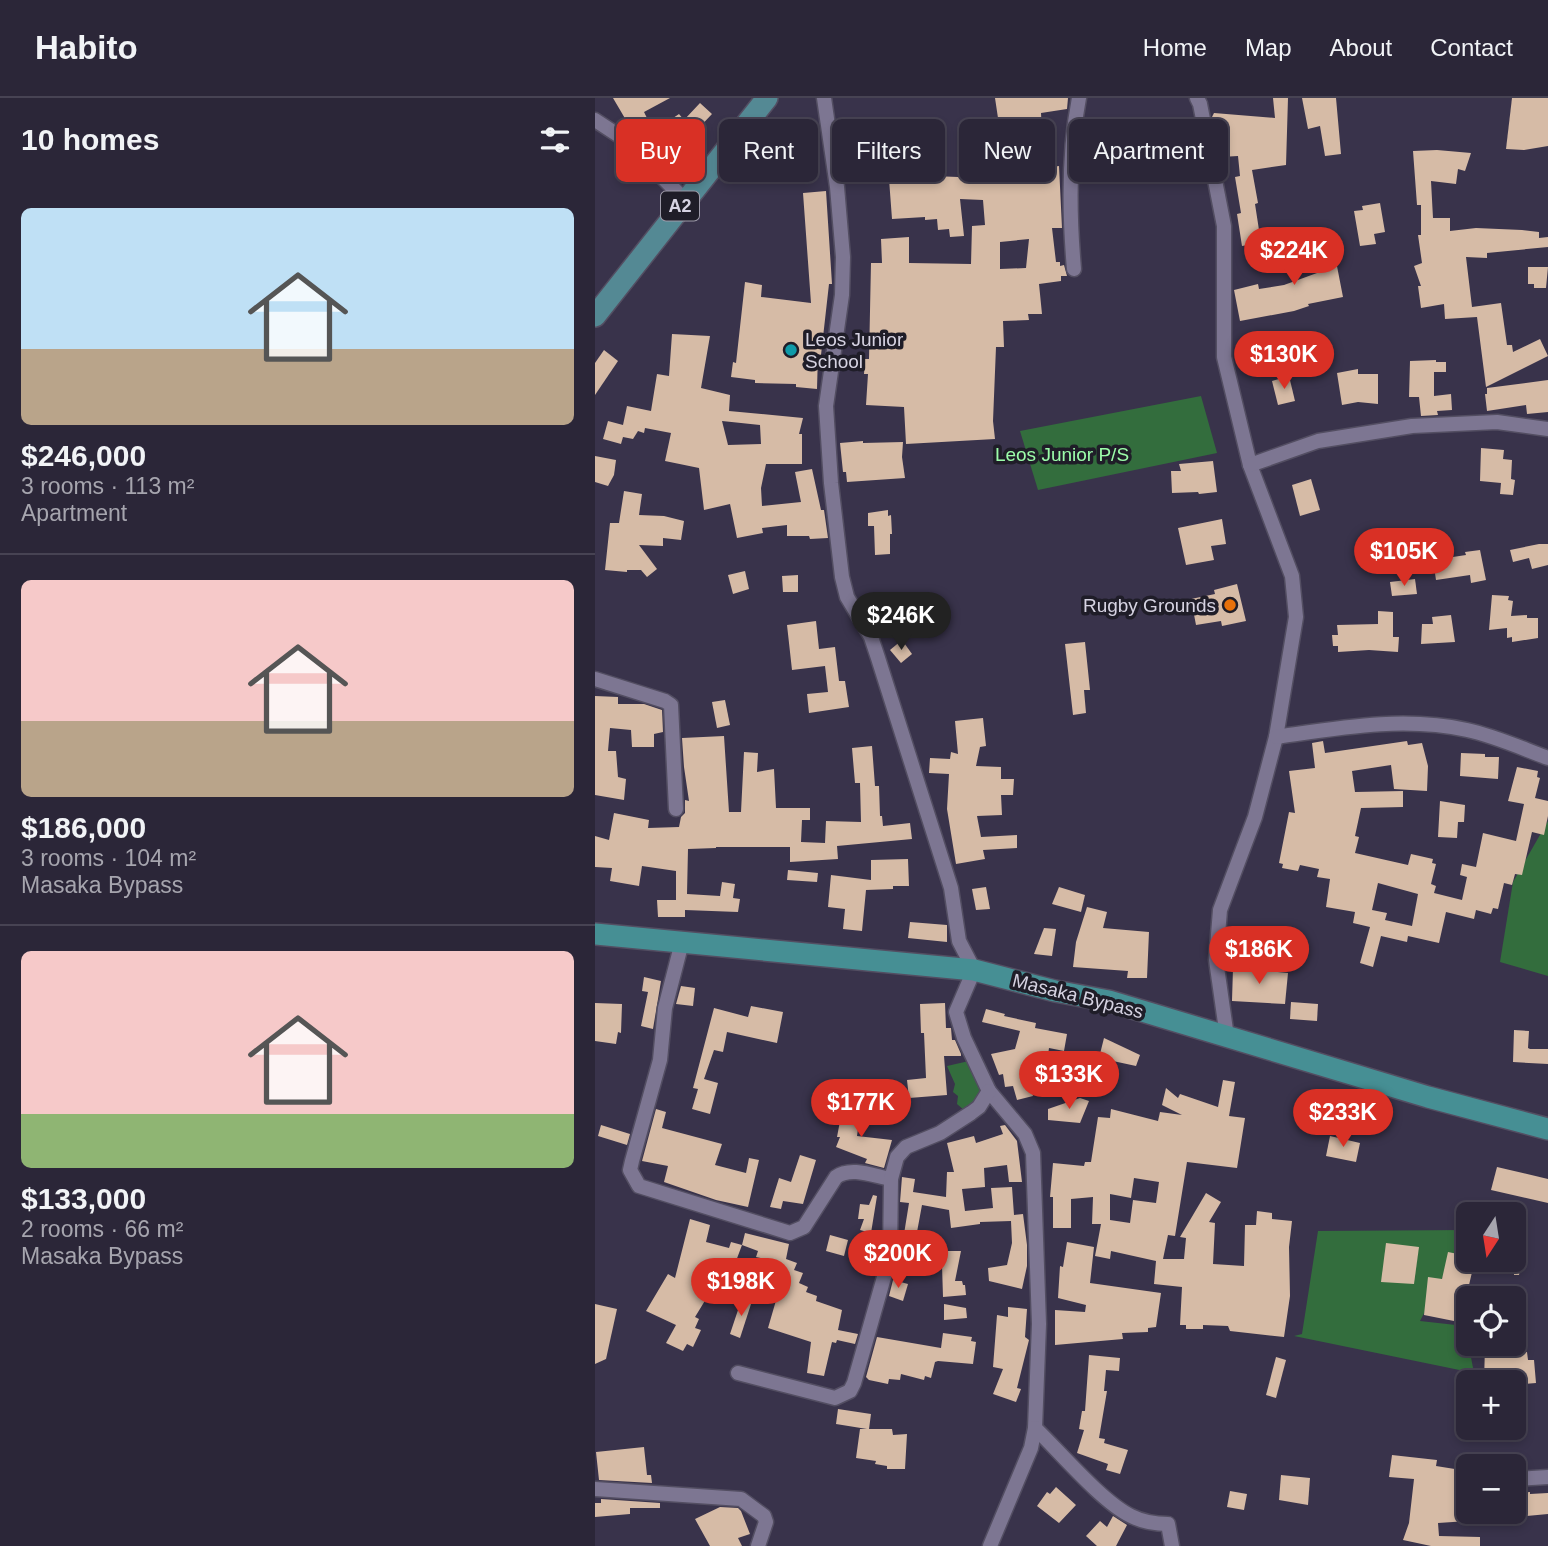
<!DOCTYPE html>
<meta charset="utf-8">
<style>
body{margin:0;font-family:Helvetica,sans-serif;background:#332e40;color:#f1f3f6;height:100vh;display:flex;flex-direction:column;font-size:26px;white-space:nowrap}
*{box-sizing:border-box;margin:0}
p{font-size:23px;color:#a6a5ae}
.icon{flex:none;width:38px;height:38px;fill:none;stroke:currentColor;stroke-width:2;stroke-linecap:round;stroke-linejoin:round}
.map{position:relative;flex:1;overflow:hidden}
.drawer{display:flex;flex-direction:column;background:#2b2638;width:595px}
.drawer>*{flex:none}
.banner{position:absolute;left:21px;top:21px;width:665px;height:63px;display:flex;gap:14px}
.needle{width:46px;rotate:192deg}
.fabs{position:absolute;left:861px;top:1104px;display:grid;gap:14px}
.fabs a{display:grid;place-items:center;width:70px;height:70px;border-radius:10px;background:#2b2638;box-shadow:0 4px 10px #0003,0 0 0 2px #474353;font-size:35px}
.price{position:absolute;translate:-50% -60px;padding:0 16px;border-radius:24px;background:#d93025;color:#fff;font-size:23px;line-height:46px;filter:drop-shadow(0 2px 4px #0008)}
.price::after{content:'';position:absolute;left:50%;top:42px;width:21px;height:16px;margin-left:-10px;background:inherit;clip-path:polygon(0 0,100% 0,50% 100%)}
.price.on{background:#222;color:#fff}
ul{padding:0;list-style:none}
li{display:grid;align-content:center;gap:14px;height:371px;padding:0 21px}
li+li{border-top:2px solid #474353}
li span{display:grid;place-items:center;height:217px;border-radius:10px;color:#555}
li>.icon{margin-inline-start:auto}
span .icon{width:126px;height:126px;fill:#fffc;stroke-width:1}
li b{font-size:30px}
h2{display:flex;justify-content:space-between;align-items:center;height:84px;padding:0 21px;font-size:30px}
.chip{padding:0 24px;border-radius:10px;background:#2b2638;box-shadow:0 4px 10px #0003,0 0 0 2px #474353;font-size:24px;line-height:63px}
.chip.on{background:#d93025;color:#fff}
header{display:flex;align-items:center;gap:42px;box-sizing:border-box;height:98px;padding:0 35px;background:#2b2638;border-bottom:2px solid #474353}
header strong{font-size:33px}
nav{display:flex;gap:38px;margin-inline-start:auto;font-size:24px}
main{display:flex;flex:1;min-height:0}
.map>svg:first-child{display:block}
.green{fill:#336d3d}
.building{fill:#d6bba6;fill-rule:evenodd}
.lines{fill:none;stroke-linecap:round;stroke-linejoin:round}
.minor-casing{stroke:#534e62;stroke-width:17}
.primary-casing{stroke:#534e62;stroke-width:24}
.trunk-casing{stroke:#534e62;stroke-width:24}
.minor{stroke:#7d7692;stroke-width:14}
.primary{stroke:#548994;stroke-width:21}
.trunk{stroke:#468f94;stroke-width:21}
.culture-dot{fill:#0f9aa8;stroke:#1f1d28;stroke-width:2.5}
.food-dot{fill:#e8710a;stroke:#1f1d28;stroke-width:2.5}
.labels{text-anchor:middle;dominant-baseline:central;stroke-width:7;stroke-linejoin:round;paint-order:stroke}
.shield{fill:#1f1d28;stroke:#9f9caa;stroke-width:2}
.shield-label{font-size:18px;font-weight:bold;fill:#d6d3e2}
.poi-label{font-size:19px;fill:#d6d3e2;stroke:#1f1d28;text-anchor:start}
.park-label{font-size:19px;fill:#9cfdaa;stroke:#1f1d28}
.street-label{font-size:19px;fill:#d6d3e2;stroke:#1f1d28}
</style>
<header>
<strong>Habito</strong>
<nav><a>Home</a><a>Map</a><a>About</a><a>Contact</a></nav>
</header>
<main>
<section class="drawer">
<h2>10 homes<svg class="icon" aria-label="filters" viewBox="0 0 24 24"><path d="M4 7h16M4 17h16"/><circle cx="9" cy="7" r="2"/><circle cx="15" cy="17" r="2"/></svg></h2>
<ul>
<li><span style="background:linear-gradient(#bfe0f5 65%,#b9a48a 0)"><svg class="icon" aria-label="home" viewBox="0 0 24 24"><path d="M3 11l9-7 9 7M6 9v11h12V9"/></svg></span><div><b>$246,000</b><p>3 rooms · 113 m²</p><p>Apartment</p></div></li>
<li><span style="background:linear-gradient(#f6c9c9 65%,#b9a48a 0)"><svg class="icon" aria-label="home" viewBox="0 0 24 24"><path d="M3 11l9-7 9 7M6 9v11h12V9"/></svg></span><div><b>$186,000</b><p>3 rooms · 104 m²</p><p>Masaka Bypass</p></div></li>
<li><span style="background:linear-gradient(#f6c9c9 75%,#8fb573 0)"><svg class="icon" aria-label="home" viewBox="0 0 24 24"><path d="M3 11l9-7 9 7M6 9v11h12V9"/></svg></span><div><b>$133,000</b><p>2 rooms · 66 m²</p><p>Masaka Bypass</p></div></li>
</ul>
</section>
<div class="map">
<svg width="953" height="1448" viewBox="0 0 953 1448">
<rect width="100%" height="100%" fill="#39334b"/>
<g class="green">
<polygon points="606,298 622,355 443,392 425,333"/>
<polygon points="953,723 953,878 905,864 918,784"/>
<polygon points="374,963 387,991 383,1003 369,1012 362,1006 363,998 358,994 360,986 352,968"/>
<polygon points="872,1132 825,1223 870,1228 879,1275 699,1238 707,1236 723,1133"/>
</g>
<g class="building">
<polygon points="18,0 75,0 49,14 54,24 38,34"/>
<path d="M400,0H473L472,11L446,15L447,34H456V47H453L456,69L464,68L467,130H457L461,164H465V168L469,167L472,178H466V183L444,186L447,216H433L434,222L408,223L409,249H401L398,323L400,341L311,346L309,309L271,307L273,276H269L270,261H274L276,165H287L286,141L314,139V165L376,166L377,128L390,127L388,102L365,101L369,138L355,139L354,131L343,132L342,121L330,122V119L297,121L294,81L322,78L319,57L335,55L338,78L363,79V75L388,76L387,66L399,65L400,39L406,40ZM434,141L431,170L405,171V144Z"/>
<polygon points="678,0 693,0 691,67 657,72 663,105 660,106 666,145 647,148 642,116 646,115 640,79 645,78 643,58 626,59 625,43 622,43 617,19 619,15 680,20"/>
<polygon points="707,0 741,0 746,56 730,58 725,28 713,31"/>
<polygon points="917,0 953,0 953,48 929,52 911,51"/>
<polygon points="105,5 117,16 98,36 102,42 87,52 69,26 84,16 89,22"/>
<polygon points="325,41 326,52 298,55 300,75 279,77 275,46"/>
<polygon points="842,52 876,55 870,73 863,71 861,86 836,83 838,120 855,120 855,133 881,130 927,132 944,134 944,140 953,139 953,149 892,155 892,160 871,159 877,209 906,205 912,247 917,247 918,254 945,241 953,258 891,289 882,219 850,221 849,206 826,210 823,188 826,188 819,168 827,165 823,137 826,137 826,107 822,107 818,53"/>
<polygon points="231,93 237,186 234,186 226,257 223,256 222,291 201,289 201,286 160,285 160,282 136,279 138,264 141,265 150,184 167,187 166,199 216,205 208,95"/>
<polygon points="785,105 790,134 779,136 781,146 765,148 759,113 768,112 767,108"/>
<polygon points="717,137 729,139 727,160 740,158 748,199 713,206 714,208 699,213 645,223 639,192 663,186 664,191 689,187 722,175 695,168 699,151 714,155"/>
<polygon points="933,169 953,169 951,190 939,190 939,186 933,186"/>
<path d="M77,236L115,238L106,290L135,297L134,313L208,320L204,336H207V366H171L166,390L167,408L206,404L200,374L217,371L226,412H229L233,440L215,441L214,438H192V427L167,430L168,435L142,440L135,406L109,412L104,370L70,363L76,335L50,330L49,335L43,333L38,341L28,339L26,346L8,341L13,323L28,327L32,308L56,313L62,276L74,278ZM127,323L165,327L166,346L133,347Z"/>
<polygon points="9,252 23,263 0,297 0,265"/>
<polygon points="841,262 841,264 851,264 851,274 839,274 839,298 856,296 857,312 842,313 843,317 826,318 824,299 814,299 815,263"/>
<polygon points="763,271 763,276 783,276 783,306 763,304 747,307 742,275"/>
<polygon points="694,278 700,303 683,307 677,283"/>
<polygon points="953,282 953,314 932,316 931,307 892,313 890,296 892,296 892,290"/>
<polygon points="268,343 268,345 308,344 307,359 310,380 252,384 251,374 248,374 245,345"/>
<polygon points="886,350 909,352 908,361 917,362 916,381 920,382 918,397 905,396 906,385 885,383"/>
<polygon points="0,358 21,362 19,377 13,388 0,384"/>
<polygon points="618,363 622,394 604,396 603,394 577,395 576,373 586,373 584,366"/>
<polygon points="716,381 725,412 705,418 697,387"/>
<polygon points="29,393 47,396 44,417 69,418 89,423 86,442 68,440 68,448 44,447 62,471 52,479 46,472 32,472 32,474 10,472 15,425 24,425"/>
<polygon points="293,412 293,418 296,417 297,436 295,436 295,456 280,457 279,428 273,428 273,415"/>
<polygon points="627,421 631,446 616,448 619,462 591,467 583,430"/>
<polygon points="944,446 953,446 953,467 937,471 934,460 918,464 915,452"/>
<polygon points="885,452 891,482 876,485 875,477 841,482 838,462 871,457 870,454"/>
<polygon points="150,473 154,491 138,496 133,477"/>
<polygon points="203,477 203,494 188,494 187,478"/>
<polygon points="820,481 822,496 797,498 795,484"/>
<polygon points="642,486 651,523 627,528 626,523 601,527 596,501 620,496 619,492"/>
<polygon points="897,497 914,498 913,502 918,503 916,518 932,517 932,520 943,520 943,540 917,544 917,539 912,540 912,530 894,532"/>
<polygon points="783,513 798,514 798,539 804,539 803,554 774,552 743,554 743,548 738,548 737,537 743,537 742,527 783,526"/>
<polygon points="856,517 860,544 826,546 827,526 838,526 837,519"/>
<polygon points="221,523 224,551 240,549 244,583 250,583 254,609 214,615 212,596 233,594 230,568 197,572 192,527"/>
<polygon points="307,542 317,556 306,565 295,552"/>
<polygon points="490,544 495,592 489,592 491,615 478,617 470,546"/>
<polygon points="0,598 23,599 23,606 49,606 67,612 68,634 59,636 59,649 37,649 36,632 15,630 13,653 21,653 23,679 31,681 29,702 0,697"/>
<polygon points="130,602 135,627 122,630 117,604"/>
<polygon points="388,620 391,648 385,649 381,668 406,669 406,681 419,681 418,697 406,697 407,717 382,718 386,739 422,737 422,750 388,752 390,761 361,766 352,711 354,676 334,675 335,660 355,661 356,654 363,656 360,623"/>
<polygon points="129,638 134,714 146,714 149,654 163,655 162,674 179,671 181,710 215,710 215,722 207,722 206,744 230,745 231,723 266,724 265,685 260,685 257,650 277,648 280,688 284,688 285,718 287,718 288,728 315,725 317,741 242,748 243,761 195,764 195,749 121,749 121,750 93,751 92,796 125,798 127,784 140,786 138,800 145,801 143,814 90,812 90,819 63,819 62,802 81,802 81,773 47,768 44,788 15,783 17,770 0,769 0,738 14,742 19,715 54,722 53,730 84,729 86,719 90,715 90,702 94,703 89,669 87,640"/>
<path d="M728,643L730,655L812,643L813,647L827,645L833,668L832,693L799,691L796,667L757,673L760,694L808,693V709L766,710L760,738L764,739L760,755L813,767L816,756L838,761L837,765L841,766L836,786L841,788L839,795L867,802L872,779L865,777L867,766L881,769L888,735L921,743L929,706L913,703L922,669L943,673L942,679L945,680L940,700L953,703V718L949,737L937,734L927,777L920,776L917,787L909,785L903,811L898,810L896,816L881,812L879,821L851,814L844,845L813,838L812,844L786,838L778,869L765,865L775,829L758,825L760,814L731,809L735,781L722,779L724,771L705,767L703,773L687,770L688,766L684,765L694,714L700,715L694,673L720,670L717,645ZM783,785L823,796L817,828L790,822L792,815L777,812Z"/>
<polygon points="866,655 890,656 890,659 904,659 903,681 865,678"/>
<polygon points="845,703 870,707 869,724 863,724 862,740 843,739"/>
<polygon points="313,761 314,788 298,788 298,791 271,792 267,833 248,831 250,811 233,809 236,777 276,782 276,762"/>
<polygon points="193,772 223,775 222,784 192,782"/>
<polygon points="391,789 395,811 381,812 377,791"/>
<polygon points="464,789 490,797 486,814 457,806"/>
<polygon points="492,809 512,814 508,830 554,834 552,880 532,880 533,873 478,869 481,844"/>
<polygon points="315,824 352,827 352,844 313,840"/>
<polygon points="449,830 461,831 457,858 439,856"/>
<polygon points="638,870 693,875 690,906 637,903"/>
<polygon points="49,879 66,883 58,931 46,928 53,894 47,893"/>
<polygon points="86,888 100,890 98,908 81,906"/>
<polygon points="696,904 723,906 722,923 695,921"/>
<polygon points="0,905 27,906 26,935 23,934 21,946 0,943"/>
<polygon points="350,905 351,930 356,930 357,942 360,942 366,956 366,958 349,958 352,997 314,1000 312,982 331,980 329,935 326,935 325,906"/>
<polygon points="156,908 188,914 182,945 132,934 128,954 119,952 109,981 123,985 115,1016 97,1011 103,991 98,990 119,910 153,919"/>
<polygon points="391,911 410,916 409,918 441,925 440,930 472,936 469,953 454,950 451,971 431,968 438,998 422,1002 418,988 410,989 408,976 404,977 396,956 420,951 425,933 387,924"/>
<polygon points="919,932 934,933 933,950 935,951 953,951 953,966 918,964"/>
<polygon points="509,940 545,957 541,968 504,960"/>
<path d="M628,982L640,984L634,1018L650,1020L642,1070L592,1064L580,1138L573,1137L568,1161H589L591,1140L585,1139L611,1095L626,1104L614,1124L620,1125L618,1166L649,1168L650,1127H661L662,1113L677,1115V1121L697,1123L694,1149L695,1198L689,1239L635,1233L633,1228L608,1227V1231H591V1227H585L587,1189L559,1186L561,1163L516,1153L515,1161L500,1158L506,1126H497L498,1099L476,1101V1130H458V1099H455L458,1065L489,1068L490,1064H496L503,1019L515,1020L516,1011L563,1023L565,1014L587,1017L567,1007L571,990L583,1000L585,996L623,1009ZM539,1080L564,1084L561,1105L538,1102L535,1125L515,1122V1096L536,1100Z"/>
<polygon points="485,1000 494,1003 485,1025 453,1022 453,1011"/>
<polygon points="248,1007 266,1010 262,1038 297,1042 289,1070 270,1065 272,1061 241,1049 245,1039 242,1039"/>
<polygon points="61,1011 71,1014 67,1030 127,1046 120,1067 151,1075 154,1060 164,1062 153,1109 121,1102 69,1084 73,1068 47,1063"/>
<polygon points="6,1027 35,1036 32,1047 3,1038"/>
<polygon points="410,1027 422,1043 427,1084 414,1084 412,1067 389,1070 390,1089 367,1091 370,1113 398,1110 396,1090 417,1089 419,1117 428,1116 432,1147 432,1168 427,1191 394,1183 393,1170 412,1167 417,1145 416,1123 385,1124 385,1126 356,1130 354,1112 327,1107 322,1134 309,1136 314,1105 305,1104 307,1079 320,1081 318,1094 351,1099 352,1074 359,1074 352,1045 379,1038 381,1045 408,1036 405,1028"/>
<polygon points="735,1038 765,1045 761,1064 731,1058"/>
<polygon points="205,1057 221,1062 208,1106 188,1103 186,1111 175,1109 184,1080 196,1084"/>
<polygon points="902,1069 953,1081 953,1105 896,1092"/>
<polygon points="278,1097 282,1098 276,1135 265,1132 269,1121 263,1121 265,1106 274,1107"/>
<polygon points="95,1121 115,1127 111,1144 134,1150 136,1144 147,1147 125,1206 111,1201 100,1219 104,1221 100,1230 106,1232 98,1249 92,1246 88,1253 71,1245 81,1227 51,1213 73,1176 80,1180"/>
<polygon points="150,1135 194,1146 191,1161 202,1165 199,1172 208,1175 204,1185 213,1189 211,1194 222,1198 221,1203 247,1212 243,1232 263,1236 260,1246 242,1242 241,1245 237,1244 229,1278 212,1275 216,1244 173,1230 182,1199 176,1197 178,1186 170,1184 175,1162 161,1159 163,1153 147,1147"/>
<polygon points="235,1137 253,1142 249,1158 231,1153"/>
<polygon points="919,1142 930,1144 924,1177 919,1177"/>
<polygon points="320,1143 338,1147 337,1153 366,1153 360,1183 367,1183 368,1187 370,1187 371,1197 348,1199 347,1167 320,1167"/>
<polygon points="472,1144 499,1149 495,1185 566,1195 561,1229 553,1230 553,1234 527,1235 528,1241 460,1247 460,1212 490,1214 491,1207 463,1200 465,1168 468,1169"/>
<polygon points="791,1145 824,1149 819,1186 786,1184"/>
<polygon points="853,1154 873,1158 872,1169 878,1170 870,1204 863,1203 859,1223 829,1217 833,1179 847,1181"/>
<polygon points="298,1182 313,1186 308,1203 294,1198"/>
<polygon points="147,1200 157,1203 145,1240 135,1236"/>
<polygon points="0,1206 22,1211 11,1261 0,1266"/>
<polygon points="349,1206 371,1210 372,1220 349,1222"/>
<polygon points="413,1209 432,1211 430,1239 434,1242 422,1290 426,1291 421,1304 398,1296 408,1271 398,1269 402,1217 413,1219"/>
<polygon points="348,1235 377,1239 376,1243 381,1244 378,1266 343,1263 340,1264 336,1280 330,1278 329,1282 306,1276 305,1282 294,1281 293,1286 274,1282 271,1279 282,1239 346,1250"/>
<polygon points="904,1246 928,1246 929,1254 932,1254 933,1262 939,1262 941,1285 929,1286 930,1308 919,1308 919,1284 889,1284 890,1248"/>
<polygon points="494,1257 525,1260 524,1273 511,1272 509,1293 512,1293 504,1340 510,1341 509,1345 533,1352 525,1376 511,1372 513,1366 482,1355 489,1332 484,1331 487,1313 490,1313"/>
<polygon points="681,1259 691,1262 681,1300 671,1297"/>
<polygon points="243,1311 276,1316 274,1331 297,1331 298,1337 312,1336 310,1371 292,1371 292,1368 280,1366 281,1363 261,1360 265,1331 272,1331 241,1326"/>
<polygon points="49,1349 52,1377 56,1377 57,1385 4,1382 1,1354"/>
<polygon points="797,1357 842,1362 841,1368 866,1372 864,1384 873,1384 873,1423 843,1425 844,1438 885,1439 885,1448 836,1448 808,1442 814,1425 819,1381 794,1379"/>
<polygon points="686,1377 715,1380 713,1407 684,1402"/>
<polygon points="461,1389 481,1407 464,1425 442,1408 452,1394 455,1396"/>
<polygon points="635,1393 652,1396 649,1412 632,1409"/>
<polygon points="935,1394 935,1396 953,1395 953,1416 920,1419 919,1398 923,1398 923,1395"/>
<polygon points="6,1401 65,1405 65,1410 35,1410 35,1416 0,1419 0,1405 6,1405"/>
<polygon points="125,1409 143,1410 146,1413 155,1436 143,1440 147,1448 115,1448 100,1421"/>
<polygon points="518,1418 532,1427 521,1448 502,1448 491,1438 505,1423 512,1429"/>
</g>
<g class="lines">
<g class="minor-casing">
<g id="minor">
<polyline points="229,0 242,89 248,159 247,197 231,308 236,385 247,479 252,499 276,539 283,560 356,790 364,843 379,872 361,914 369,940 394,993 430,1036 438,1055 444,1226 440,1330 436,1350 395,1448"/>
<polyline points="602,0 605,6 629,128 629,259 655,367 697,478 701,519 681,639 660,719 625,812 621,862 632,939"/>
<polyline points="0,22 29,41 90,102"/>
<path d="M479,171C474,114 473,56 484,0"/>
<polyline points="655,367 723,343 817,328 902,324 953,331"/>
<polyline points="0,581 70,603 76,607 81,711"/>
<path d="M681,639C744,630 808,618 872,632C900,638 926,650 953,660"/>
<path d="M87,844L70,910L65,962L37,1063L35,1072L44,1088L195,1135L209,1129L241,1079C256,1068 279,1078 296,1081"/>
<polyline points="143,1275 240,1300 255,1293 259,1285 295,1158 296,1081 302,1059 311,1049 345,1035 376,1015 384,1009 394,993"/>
<path d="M440,1330C465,1354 507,1404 536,1418C548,1424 560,1426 573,1426L577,1448"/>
<polyline points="919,1381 953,1379"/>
<polyline points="0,1391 146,1401 169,1418 171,1424 163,1448"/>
</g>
</g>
<g class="primary-casing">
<polyline id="primary" points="0,218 172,0"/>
</g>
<g class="trunk-casing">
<polyline id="trunk" points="0,836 379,872 460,893 514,903 833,999 953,1031"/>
</g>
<use href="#minor" class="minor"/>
<use href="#primary" class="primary"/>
<use href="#trunk" class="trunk"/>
</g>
<circle class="culture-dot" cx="196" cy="252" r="7"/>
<circle class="food-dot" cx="635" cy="507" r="7"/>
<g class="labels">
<rect class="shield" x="66" y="93.5" width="38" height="29" rx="5"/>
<g class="shield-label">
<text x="85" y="108">A2</text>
</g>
<g class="poi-label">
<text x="210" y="241">Leos Junior<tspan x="210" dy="22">School</tspan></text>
<text x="621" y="507" text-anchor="end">Rugby Grounds</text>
</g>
<g class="park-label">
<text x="467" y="356">Leos Junior P/S</text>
</g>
<g class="street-label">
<text transform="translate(483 898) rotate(14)">Masaka Bypass</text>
</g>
</g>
</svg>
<div class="fabs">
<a><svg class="needle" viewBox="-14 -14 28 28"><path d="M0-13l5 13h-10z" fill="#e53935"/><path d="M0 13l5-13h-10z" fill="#a6a5ae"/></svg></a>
<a><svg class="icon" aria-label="locate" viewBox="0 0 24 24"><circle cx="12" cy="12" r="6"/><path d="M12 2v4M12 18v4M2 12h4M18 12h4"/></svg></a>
<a>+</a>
<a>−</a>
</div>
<b class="price" style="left:699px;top:189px">$224K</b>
<b class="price" style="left:689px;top:293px">$130K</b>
<b class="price" style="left:809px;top:490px">$105K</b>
<b class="price on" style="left:306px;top:554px">$246K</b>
<b class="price" style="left:664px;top:888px">$186K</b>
<b class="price" style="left:474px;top:1013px">$133K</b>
<b class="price" style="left:266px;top:1041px">$177K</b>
<b class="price" style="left:748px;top:1051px">$233K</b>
<b class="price" style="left:303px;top:1192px">$200K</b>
<b class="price" style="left:146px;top:1220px">$198K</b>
<div class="banner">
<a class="chip on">Buy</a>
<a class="chip">Rent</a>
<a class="chip">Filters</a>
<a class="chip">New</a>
<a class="chip">Apartment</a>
</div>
</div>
</main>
